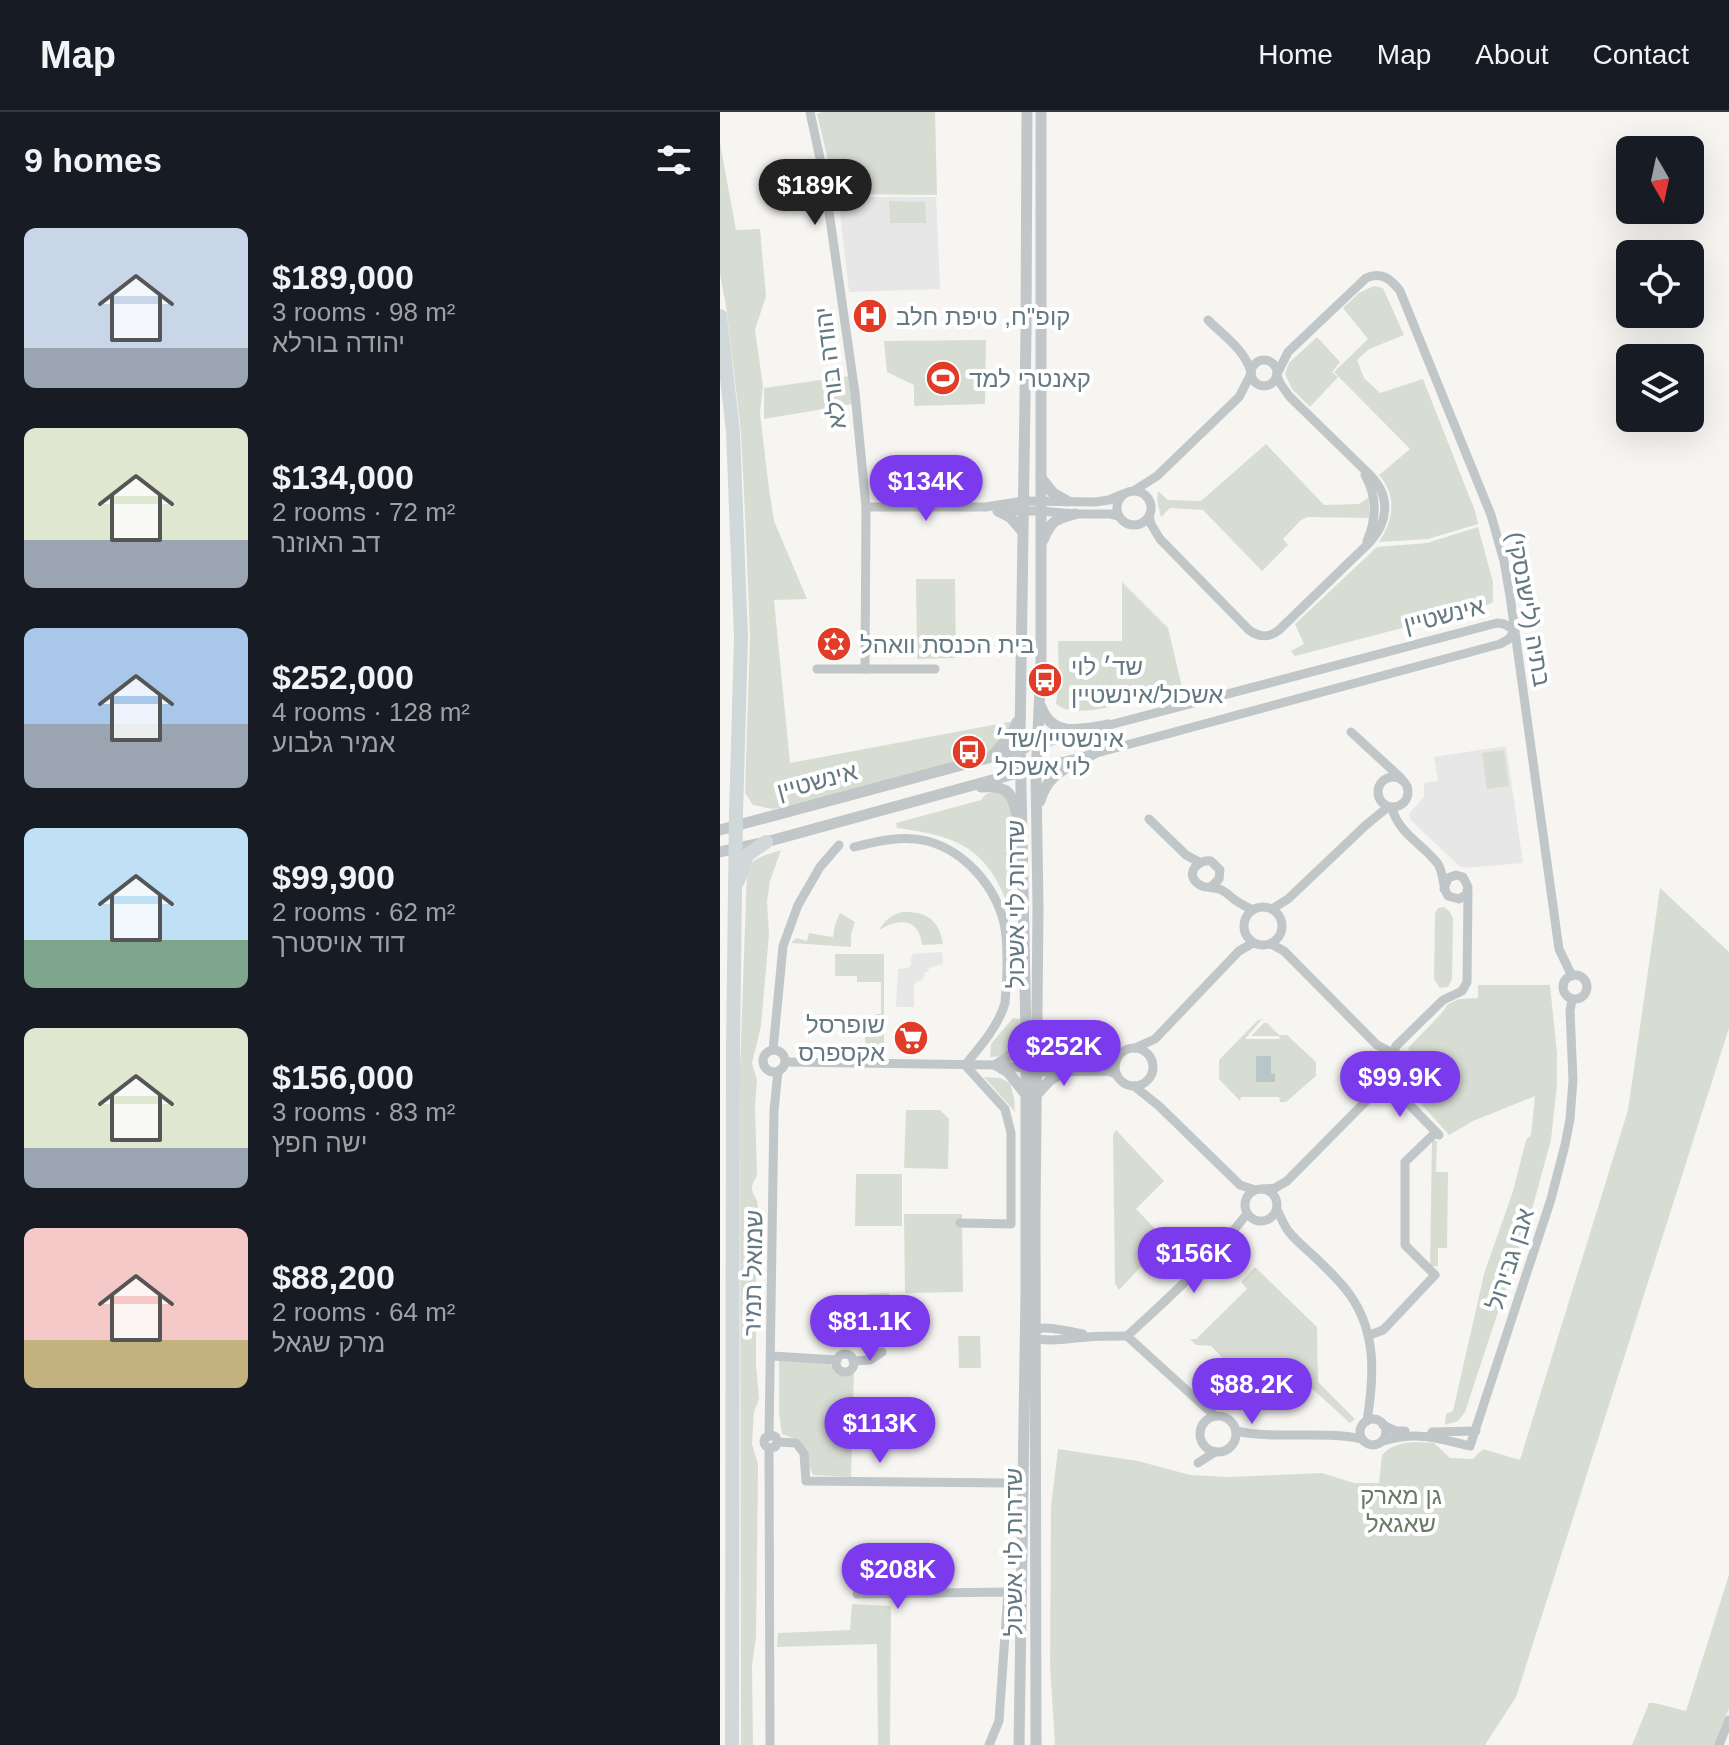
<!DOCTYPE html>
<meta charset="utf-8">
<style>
body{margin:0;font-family:Helvetica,Heebo,sans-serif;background:#20242c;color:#f1f3f6;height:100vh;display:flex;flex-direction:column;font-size:30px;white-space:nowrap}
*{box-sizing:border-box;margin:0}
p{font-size:26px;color:#9ea1a6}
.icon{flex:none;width:44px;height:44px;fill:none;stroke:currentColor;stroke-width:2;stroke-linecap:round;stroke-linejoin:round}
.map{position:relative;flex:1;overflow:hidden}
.side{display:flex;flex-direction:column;background:#171b24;width:720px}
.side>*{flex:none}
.needle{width:52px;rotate:171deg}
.controls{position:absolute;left:896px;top:24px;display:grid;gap:16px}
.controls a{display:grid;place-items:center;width:88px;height:88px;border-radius:12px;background:#171b24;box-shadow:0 8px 32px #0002;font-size:40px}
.price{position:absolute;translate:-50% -68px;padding:0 18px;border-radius:28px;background:#7c3aed;color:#fff;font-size:26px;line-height:52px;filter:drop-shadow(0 2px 4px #0008)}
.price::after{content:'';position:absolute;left:50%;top:48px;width:24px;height:18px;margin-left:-12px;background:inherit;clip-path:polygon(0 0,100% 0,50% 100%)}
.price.active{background:#222;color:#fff}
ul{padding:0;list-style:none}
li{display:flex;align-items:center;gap:24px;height:200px;padding:0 24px}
li span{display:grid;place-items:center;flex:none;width:224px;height:160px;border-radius:12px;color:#555}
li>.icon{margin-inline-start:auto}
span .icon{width:96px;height:96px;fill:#fffc;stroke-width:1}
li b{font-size:34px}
h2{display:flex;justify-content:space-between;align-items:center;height:96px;padding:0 24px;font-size:34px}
header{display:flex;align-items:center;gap:48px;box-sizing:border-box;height:112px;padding:0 40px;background:#171b24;border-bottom:2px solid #363941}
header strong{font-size:38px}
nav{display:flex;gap:44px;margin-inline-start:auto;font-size:28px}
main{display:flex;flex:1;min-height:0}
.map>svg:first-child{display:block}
.built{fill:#e6e7e6}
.green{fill:#d8ddd3}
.water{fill:#b8c6c8}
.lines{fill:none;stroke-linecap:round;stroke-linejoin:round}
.minor{stroke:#c1c6c8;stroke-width:9}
.tertiary{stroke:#c1c6c8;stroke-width:11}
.trunk{stroke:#d1d8da;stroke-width:14}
.labels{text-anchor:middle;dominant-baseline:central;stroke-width:8;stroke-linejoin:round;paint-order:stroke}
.poi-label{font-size:24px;fill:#657983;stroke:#fff;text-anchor:start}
.street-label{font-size:24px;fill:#657983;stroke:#fff}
.park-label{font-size:24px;fill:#6b7a64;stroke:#fff}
</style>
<header>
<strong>Map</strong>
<nav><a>Home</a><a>Map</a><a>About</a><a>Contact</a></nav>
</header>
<main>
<section class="side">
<h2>9 homes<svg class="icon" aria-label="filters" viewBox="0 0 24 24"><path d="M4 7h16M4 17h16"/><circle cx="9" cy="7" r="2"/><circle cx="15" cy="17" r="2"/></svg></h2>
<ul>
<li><span style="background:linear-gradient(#c9d6e8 75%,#9aa5b1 0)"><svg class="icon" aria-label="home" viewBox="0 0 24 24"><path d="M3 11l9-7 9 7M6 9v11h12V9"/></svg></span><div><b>$189,000</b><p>3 rooms · 98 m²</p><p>יהודה בורלא</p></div></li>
<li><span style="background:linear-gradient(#dfe7d0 70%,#9aa5b1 0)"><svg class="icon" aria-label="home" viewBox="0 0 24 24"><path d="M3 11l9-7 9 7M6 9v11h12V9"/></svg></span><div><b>$134,000</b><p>2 rooms · 72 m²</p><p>דב האוזנר</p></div></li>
<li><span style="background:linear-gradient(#a9c7e8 60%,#9aa5b1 0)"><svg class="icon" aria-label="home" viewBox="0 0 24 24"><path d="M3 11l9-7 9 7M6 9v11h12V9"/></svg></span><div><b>$252,000</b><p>4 rooms · 128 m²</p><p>אמיר גלבוע</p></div></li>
<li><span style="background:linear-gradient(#bfe0f5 70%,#7fa58c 0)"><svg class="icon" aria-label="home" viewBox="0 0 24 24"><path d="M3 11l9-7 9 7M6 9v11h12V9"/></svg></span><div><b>$99,900</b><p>2 rooms · 62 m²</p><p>דוד אויסטרך</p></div></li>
<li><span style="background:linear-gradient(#dfe7d0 75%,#9aa5b1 0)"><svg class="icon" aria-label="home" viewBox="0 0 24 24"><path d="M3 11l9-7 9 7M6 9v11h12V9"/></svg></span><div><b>$156,000</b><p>3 rooms · 83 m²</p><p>ישה חפץ</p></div></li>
<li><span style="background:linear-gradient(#f6c9c9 70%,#c2b280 0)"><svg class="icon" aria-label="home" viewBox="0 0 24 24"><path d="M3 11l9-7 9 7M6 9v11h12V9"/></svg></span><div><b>$88,200</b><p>2 rooms · 64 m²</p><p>מרק שגאל</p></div></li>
</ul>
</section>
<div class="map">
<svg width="1009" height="1633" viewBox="0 0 1009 1633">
<rect width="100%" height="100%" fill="#f6f5f2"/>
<g class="built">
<polygon points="118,85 216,85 220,177 129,180"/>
<polygon points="786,634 803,751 744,756 739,754 691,708 689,702 704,685 704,671 718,669 714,645"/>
<polygon points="222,840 223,852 209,856 208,860 205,860 203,867 194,872 194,895 176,895 178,857 188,856 191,853 191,846 193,842"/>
</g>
<g class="green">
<polygon points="102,0 215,0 217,83 116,82 97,2"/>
<polygon points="0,31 16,118 40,117 46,184 35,218 43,274 40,301 48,369 54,409 87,487 54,488 70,651 294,609 289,623 264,644 75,694 52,697 33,693 25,681 30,526 26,424 21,320 6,194 0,162"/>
<polygon points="169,89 205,90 206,111 170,111"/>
<path d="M654,174L663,176L684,223L649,237L637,248L644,266L660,281L703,267L755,399L758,412L708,427L659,430C674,407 677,384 659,363L690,337L614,260L648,227L623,196L639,181Z"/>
<polygon points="597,225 620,250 612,260 618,265 590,295 572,277 565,262 569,251"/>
<polygon points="266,228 265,292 194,294 194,273 167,260 164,229"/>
<polygon points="129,264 133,292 44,307 44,276"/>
<polygon points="546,332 604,393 639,392 649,385 649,406 587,405 580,409 563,427 568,433 542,459 483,398 450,396 441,405 437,388 438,379 448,388 481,389"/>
<polygon points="758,415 773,470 773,490 763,495 575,544 571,539 584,532 575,512 657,435 707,431"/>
<polygon points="196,467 235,467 236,546 197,547"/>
<path d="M402,470L448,516L462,575C436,582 353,613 336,591L339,571L338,529H402Z"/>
<polygon points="784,638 789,674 767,677 762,641"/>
<path d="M275,680L284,682L290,686L293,703V807C271,740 245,725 177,716L176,711L261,688L266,682Z"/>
<path d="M61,738L50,769L47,789L49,823L41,914L32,951L37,968L35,995L37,1064C21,1086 51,1084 30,1108L31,1122L36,1130V1252L39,1287L34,1300L32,1332L38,1352V1362L36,1525L32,1554L33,1633H21L20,957L27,758C32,745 49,742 61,738Z"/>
<path d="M940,776L1009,840V916L796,1585L765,1633H335L330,1553L331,1394L338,1337L418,1349L470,1363L509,1365L602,1361L634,1371H659L662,1343C676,1328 695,1330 714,1331L730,1346L753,1347L763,1337L800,1348L908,998Z"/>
<polygon points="724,795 730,800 733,807 732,867 728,875 720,876 714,867 715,801 718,796"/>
<path d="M182,800C206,799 219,807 223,832L202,833C199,806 179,806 159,818C165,808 171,803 182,800Z"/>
<polygon points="120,801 135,810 131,822 131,835 71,831 76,826 87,829 89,821 113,825 115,813"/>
<polygon points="115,842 164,842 164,943 145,943 145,911 156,911 156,902 161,902 161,870 137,870 137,864 115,864"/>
<path d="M758,873H830L837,941V972L831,1028L813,1094L745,1300L738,1309L725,1313L726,1302L733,1299L764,1162L793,1079L806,1028L811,1023L815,984L753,1009L729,1023L686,975C697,960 694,953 688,936L720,903L728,892L739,887L758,886Z"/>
<polygon points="293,906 301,907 299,927 283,944 270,945 271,932"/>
<polygon points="542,907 525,927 560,927 559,924 531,924 544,911 547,911 559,923 567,923 596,950 596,964 566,990 560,990 559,985 521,985 520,989 499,967 499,948 538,908"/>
<polygon points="264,965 280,966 290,971 294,986 295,1000"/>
<polygon points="186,998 220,998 229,1007 228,1057 184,1056"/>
<polygon points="396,1018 444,1069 416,1097 446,1128 399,1178 395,1171 393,1023"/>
<polygon points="712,1028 717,1029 716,1060 728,1060 727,1136 718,1136 718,1154 710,1154"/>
<polygon points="136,1062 182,1062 182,1114 135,1114"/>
<polygon points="184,1102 242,1102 243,1180 185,1181"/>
<polygon points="535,1155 597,1215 598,1270 635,1307 630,1311 589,1274 533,1277 491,1234 476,1233 470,1227 476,1227 527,1177 521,1170"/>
<polygon points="169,1181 170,1217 148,1217 147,1182"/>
<polygon points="238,1224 260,1224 261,1256 239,1256"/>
<polygon points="59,1248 108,1249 115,1259 126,1264 134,1260 131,1365 93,1363 88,1352 88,1338 78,1328 62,1322 59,1301"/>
<polygon points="1009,1463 1009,1596 995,1633 912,1633 929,1591 935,1591 966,1599"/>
<polygon points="132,1492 171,1494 170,1633 158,1633 157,1532 57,1535 58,1521 130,1518"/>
</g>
<polygon class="water" points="536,944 551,944 551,961 555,962 555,970 536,970"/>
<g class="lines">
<g class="minor">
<polyline points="90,0 104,65 135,281 146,395 145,557"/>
<path d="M488,208C504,224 525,238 531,260"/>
<circle cx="544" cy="261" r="13"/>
<path d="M558,260L568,240L646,166C661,159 671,167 680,179L771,403L784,449L790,484L839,837L852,864"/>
<path d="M645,363C657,384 657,406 647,429"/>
<polyline points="415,378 437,364 519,285 531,262"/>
<circle cx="414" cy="396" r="17"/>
<polyline points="146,395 266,395 303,389 375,390 389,388 403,382"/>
<polyline points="281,399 320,399 355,402 390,402 399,404"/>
<path d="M429,404L431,412L440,427L529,518C540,526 549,526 559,518L650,430C668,410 671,385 651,364L569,284L560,271L557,264"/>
<polyline points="97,557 215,557"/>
<polyline points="631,620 681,666"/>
<polyline points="318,633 364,620"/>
<polyline points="316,656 373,642 780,532 789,527 795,518 784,512 777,511 382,615"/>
<circle cx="673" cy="680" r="15"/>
<path d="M672,696C678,721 704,733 718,752C724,762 722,774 728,784L739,787L746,783L748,775L743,765L736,763L728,766L724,777"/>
<polyline points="429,707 466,743 479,750"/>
<path d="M134,735C158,729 183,723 207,729C245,739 275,774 284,811C289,834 287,867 285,891C279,913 260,935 245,953L285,997L291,1021V1112L240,1111"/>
<path d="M492,774L499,767L500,758L491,749C476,747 464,764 480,773C486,777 492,774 499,777C506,779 509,784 515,788C520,792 527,795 533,798"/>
<circle cx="543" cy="814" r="19"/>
<polyline points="552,797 568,787 646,713 668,695"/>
<polyline points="551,832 564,839 657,933 671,940"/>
<circle cx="855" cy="875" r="12"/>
<polyline points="415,936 435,927 519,839 533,831"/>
<circle cx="414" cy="955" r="19"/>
<circle cx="54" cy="949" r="11"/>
<polyline points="53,938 63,834 78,793 100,755 119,733"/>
<circle cx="668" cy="957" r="16"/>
<polyline points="674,941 676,934 723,888 742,879 747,870 748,779"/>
<polyline points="65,950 276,953 305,956 316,960 389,959 397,963"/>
<polyline points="312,954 392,951 396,949"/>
<polyline points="673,972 679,982 719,1023"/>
<polyline points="414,974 439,994 520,1073 535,1078"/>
<circle cx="541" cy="1093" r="16"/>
<polyline points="543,1077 555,1076 567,1069 648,987 668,973"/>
<path d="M557,1098C561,1105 564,1114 569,1120C578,1131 590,1140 600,1150C610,1160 622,1171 630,1183C657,1221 654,1265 647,1309"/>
<path d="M311,1218C327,1213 346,1219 363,1222"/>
<polyline points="650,1223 663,1218 667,1214 715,1163 685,1133 685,1050 716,1020"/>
<path d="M407,1224C449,1186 492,1146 527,1102"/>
<polyline points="407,1224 495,1304"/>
<path d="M311,1225C328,1231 350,1226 368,1225C381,1224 394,1224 407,1224"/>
<circle cx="125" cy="1251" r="9"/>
<polyline points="52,1244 117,1248"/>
<polyline points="133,1249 150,1248 162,1240"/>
<circle cx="498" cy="1322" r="18"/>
<circle cx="653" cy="1320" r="13"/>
<polyline points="663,1313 676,1319 685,1319"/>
<path d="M516,1319C558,1328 601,1318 642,1327"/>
<polyline points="712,1320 756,1319"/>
<polyline points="49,1323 54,999 58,959"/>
<path d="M663,1329C696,1319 718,1326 750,1334L831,1087L845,1033L850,1007L853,968L850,899L852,888"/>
<polyline points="57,1330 76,1331 84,1341 86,1369 287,1371"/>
<path d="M49,1336L55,1335L57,1332L56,1325L52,1323L45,1326C43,1330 44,1334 49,1336L50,1633"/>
<polyline points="478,1351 495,1340"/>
<polyline points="137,1482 288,1480 279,1609 269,1633"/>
<polyline points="999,1633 1009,1608"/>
</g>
<g class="tertiary">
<polyline points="321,366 333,381 347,389"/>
<polyline points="278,399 290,405 302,419"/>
<path d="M323,428C331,409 335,407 355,402"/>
<path d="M321,595C333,627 362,617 389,613"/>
<polyline points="272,644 292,622 297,610"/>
<path d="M261,675C283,674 292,677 296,700"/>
<path d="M320,689C328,660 349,655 373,642"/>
<polyline points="0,718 305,636"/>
<polyline points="0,740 46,730 305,659"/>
<polyline points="316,927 332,944 345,952"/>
<path d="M304,980L288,960L276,953C290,945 298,937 306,924"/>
<polyline points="316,983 330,968 345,960"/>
<polyline points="299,1633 306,1180 306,923 300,626 306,220 307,0"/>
<polyline points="316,1633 315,1107 318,796 316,665 321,553 321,0"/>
</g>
<g class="trunk">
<polyline points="0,204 13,320 21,525 16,702 13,935 12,1633"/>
<polyline points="18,769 27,743 46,730"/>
</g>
</g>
<defs>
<g id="hospital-disc" transform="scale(1.8)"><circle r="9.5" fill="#e13c27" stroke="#fff"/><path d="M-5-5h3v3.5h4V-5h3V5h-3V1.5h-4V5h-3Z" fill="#fff"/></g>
<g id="stadium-disc" transform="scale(1.8)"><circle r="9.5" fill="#e13c27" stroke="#fff"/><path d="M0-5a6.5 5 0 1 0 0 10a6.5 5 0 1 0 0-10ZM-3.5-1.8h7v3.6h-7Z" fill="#fff"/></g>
<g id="synagogue-disc" transform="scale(1.8)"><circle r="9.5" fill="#e13c27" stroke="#fff"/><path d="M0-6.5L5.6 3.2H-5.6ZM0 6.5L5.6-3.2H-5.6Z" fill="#fff"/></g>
<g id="bus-disc" transform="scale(1.8)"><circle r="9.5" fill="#e13c27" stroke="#fff"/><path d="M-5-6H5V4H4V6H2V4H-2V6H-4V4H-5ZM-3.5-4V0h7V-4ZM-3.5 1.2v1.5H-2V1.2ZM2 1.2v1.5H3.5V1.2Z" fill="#fff"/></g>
<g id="supermarket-disc" transform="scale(1.8)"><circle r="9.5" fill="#e13c27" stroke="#fff"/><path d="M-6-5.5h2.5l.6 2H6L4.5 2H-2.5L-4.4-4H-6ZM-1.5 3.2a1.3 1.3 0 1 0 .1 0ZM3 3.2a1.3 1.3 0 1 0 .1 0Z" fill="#fff"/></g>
</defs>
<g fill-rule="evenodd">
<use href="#hospital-disc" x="150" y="204"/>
<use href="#stadium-disc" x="223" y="266"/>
<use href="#synagogue-disc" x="114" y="532"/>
<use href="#bus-disc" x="325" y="568"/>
<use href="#bus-disc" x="249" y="640"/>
<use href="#supermarket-disc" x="191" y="926"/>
</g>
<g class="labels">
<g class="poi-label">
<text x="176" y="204">קופ"ח, טיפת חלב</text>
<text x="249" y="266">קאנטרי למד</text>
<text x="140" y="532">בית הכנסת וואהל</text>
<text x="351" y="554">שד׳ לוי<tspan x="351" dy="28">אשכול/אינשטיין</tspan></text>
<text x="275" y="626">אינשטיין/שד׳<tspan x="275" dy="28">לוי אשכול</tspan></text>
<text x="165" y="912" text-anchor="end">שופרסל<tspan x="165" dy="28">אקספרס</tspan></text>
</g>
<g class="street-label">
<text transform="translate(110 256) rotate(-97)">יהודה בורלא</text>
<text transform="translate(809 497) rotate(80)">בתיה (לישנסקי)</text>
<text transform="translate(724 503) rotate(-14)">אינשטיין</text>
<text transform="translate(97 669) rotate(-15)">אינשטיין</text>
<text transform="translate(295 792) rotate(-90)">שדרות לוי אשכול</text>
<text transform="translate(790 1147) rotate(-72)">אבן גבירול</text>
<text transform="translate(33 1161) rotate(-89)">שמואל תמיר</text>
<text transform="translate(293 1440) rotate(-90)">שדרות לוי אשכול</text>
</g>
<g class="park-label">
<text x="681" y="1383">גן מארק<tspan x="681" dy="28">שאגאל</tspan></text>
</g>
</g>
</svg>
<div class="controls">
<a><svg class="needle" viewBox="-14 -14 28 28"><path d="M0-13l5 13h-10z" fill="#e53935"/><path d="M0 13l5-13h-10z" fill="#9ea1a6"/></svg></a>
<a><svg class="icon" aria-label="locate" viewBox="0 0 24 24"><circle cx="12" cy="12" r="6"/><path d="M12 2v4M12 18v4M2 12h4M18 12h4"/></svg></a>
<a><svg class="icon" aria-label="layers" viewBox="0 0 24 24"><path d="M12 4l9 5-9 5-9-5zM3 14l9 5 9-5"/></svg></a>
</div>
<b class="price active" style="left:95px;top:115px">$189K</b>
<b class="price" style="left:206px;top:411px">$134K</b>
<b class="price" style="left:344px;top:976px">$252K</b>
<b class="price" style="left:680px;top:1007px">$99.9K</b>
<b class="price" style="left:474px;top:1183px">$156K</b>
<b class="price" style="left:150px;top:1251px">$81.1K</b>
<b class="price" style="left:532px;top:1314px">$88.2K</b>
<b class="price" style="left:160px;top:1353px">$113K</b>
<b class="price" style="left:178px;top:1499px">$208K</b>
</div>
</main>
